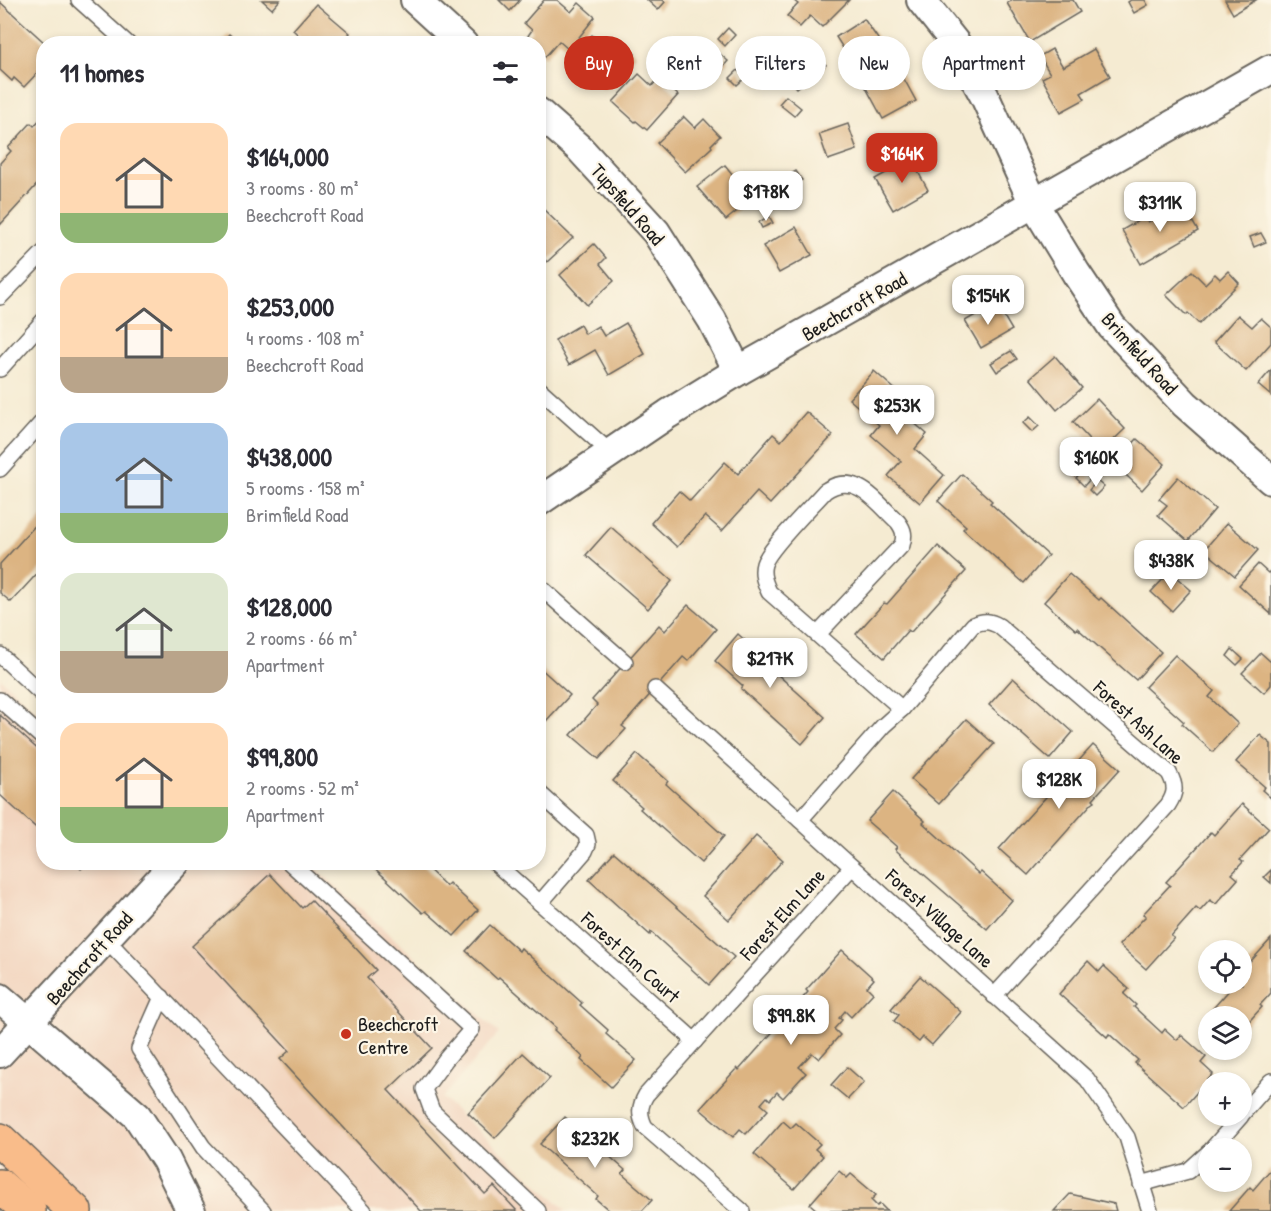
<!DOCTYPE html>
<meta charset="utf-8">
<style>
body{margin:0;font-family:"Patrick Hand",sans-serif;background:#f2f2f3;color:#2b2b33;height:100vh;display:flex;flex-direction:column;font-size:22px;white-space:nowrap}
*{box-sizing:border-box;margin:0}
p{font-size:20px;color:#7c7c81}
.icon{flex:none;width:33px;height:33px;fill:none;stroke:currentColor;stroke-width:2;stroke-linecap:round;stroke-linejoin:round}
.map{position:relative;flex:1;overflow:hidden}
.drawer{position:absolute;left:36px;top:36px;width:510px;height:834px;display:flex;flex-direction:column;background:#fff;border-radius:24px;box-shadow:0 3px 9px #0003}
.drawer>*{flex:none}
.guide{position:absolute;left:564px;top:36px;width:570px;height:54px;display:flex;gap:12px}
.tools{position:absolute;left:1198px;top:940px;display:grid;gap:12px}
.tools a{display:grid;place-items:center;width:54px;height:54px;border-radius:50%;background:#fff;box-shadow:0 3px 9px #0003;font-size:30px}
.price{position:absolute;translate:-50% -51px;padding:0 14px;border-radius:12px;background:#fff;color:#222;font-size:20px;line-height:39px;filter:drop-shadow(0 2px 3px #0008)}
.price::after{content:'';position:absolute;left:50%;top:36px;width:18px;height:14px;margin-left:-9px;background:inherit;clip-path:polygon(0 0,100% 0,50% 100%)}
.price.on{background:#c8321e;color:#fff}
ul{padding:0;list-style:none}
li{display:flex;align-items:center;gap:18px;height:150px;padding:0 24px}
li span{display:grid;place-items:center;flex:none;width:168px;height:120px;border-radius:18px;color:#555}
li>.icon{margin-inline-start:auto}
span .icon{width:72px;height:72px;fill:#fffc;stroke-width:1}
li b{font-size:26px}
h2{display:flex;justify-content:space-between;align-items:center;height:72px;padding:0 24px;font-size:26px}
.pill{padding:0 21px;border-radius:27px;background:#fff;box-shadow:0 3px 9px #0003;font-size:21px;line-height:54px}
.pill.on{background:#c8321e;color:#fff}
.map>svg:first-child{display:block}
.built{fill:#f2d4be}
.building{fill:#dcb482}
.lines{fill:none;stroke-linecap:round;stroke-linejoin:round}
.lane-casing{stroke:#68645c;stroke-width:18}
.street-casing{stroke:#68645c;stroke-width:32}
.primary-casing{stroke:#68645c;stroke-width:36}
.lane{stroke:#fff;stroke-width:15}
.street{stroke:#fff;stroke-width:28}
.primary{stroke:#f9bc8a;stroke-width:33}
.poi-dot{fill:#c8321e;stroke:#fcf5e5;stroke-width:2}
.labels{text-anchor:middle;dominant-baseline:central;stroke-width:4.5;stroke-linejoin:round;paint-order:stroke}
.street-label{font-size:20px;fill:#1c1c1c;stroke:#fcf5e5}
.poi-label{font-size:20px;fill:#1c1c1c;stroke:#fcf5e5;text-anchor:start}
</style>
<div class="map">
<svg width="1271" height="1211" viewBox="0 0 1271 1211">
<rect width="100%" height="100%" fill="#fcf5e5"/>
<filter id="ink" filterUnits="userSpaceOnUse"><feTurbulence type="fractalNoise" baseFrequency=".0167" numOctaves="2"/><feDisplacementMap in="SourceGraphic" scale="12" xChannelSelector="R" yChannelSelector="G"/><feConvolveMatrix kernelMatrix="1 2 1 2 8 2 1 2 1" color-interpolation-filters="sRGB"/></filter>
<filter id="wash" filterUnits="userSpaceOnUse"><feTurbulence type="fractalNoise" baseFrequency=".008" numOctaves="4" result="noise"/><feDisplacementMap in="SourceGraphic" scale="24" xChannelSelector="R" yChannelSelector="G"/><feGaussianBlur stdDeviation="1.35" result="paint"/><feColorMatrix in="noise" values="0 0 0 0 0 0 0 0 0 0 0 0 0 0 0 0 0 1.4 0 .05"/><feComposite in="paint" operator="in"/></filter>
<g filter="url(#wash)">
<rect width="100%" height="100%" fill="#f5ebd2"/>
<polygon class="built" points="0,678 43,718 44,862 310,863 499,1033 442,1098 567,1211 0,1211"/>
<g id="blocks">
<g class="building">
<polygon points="262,0 280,0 272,9"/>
<polygon points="499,0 520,0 510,11"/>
<polygon points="544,0 557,0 571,12 579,3 595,17 569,50 559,41 545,57 538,52 538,44 529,44 525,40 532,30 524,23"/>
<polygon points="647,0 663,0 665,2 658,10"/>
<polygon points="793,0 849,0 822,27 810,16 800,27 787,16 798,4"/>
<polygon points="1013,0 1073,0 1080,12 1030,42 1007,3"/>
<polygon points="1131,0 1145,0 1148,5 1134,13 1128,2"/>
<polygon points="1225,0 1256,0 1233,14"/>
<polygon points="0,2 46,44 44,44 44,66 24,87 14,78 12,81 0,70"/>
<polygon points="316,4 350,33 341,44 308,44 293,30"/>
<polygon points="864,19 890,56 860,75 836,37"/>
<polygon points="728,28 735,35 725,46 718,39"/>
<polygon points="229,34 240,44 220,44"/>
<polygon points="592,35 605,46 613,36 635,54 604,89 593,80 591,82 569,62"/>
<polygon points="705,41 728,61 708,84 685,64"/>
<polygon points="811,48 826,65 797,88 783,71"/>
<polygon points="1052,49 1063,67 1094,49 1110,76 1081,93 1085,99 1061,112 1042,78 1050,74 1040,56"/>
<polygon points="897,66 916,101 883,119 864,84"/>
<polygon points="738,70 745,78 737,85 730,78"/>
<polygon points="639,74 652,86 659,78 678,95 647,130 636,121 635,122 613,102"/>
<polygon points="786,96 801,108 794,116 779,104"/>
<polygon points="44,115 44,177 0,225 0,163 11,151 8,148 31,123 34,126"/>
<polygon points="684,117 695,128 704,119 720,136 711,145 712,147 685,172 657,143"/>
<polygon points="848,124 857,150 828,160 819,134"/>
<polygon points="911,159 928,190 893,210 875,179"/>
<polygon points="725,165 752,199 726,220 697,187"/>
<polygon points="796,171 802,180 792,187 786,177"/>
<polygon points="1181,202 1198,231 1141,264 1122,230 1145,217 1148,222"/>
<polygon points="541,207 573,238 547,262 538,253 538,209"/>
<polygon points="769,216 773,223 762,228 759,222"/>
<polygon points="796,227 812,255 779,273 763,246"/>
<polygon points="1261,233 1266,242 1254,247 1250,237"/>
<polygon points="594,244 606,258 600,264 614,281 587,305 560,275"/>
<polygon points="1192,271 1205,284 1215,274 1220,279 1228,271 1239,283 1199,324 1188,313 1186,315 1166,295"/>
<polygon points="996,303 1012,330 981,348 965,321"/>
<polygon points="1238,315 1252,327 1261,318 1271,327 1271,343 1246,371 1214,342"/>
<polygon points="626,323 645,354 609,375 595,350 569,365 555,340 580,325 585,334 598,326 604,336"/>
<polygon points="1011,351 1017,359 997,372 991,363"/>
<polygon points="1055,356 1082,388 1057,410 1030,378"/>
<polygon points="1271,370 1271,396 1258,385"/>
<polygon points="874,371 905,398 897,408 927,434 915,449 944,475 920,503 888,476 901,461 871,435 879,425 849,399"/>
<polygon points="1097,399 1125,429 1101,452 1073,422"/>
<polygon points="806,412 833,435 770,504 757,492 722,531 705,516 677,547 651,523 679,491 690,501 725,462 738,474 773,434 781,441"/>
<polygon points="1030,417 1039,426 1032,432 1023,423"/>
<polygon points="1137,439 1165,464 1142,490 1114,464"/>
<polygon points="1083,470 1091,478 1084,486 1076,478"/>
<polygon points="962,474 992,501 990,503 1048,555 1024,583 963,529 966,526 938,501"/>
<polygon points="1178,477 1215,509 1188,541 1158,515 1167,505 1159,499"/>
<polygon points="1097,481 1104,487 1095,496 1089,490"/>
<polygon points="44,516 44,566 11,602 0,593 0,564"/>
<polygon points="1227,523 1258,550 1235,576 1204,550"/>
<polygon points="611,527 672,581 648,609 586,555"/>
<polygon points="938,546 966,571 911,632 908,630 884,658 856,634 884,603 887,604"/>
<polygon points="1258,564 1268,573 1271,570 1271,614 1239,585"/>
<polygon points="1170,572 1191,590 1172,611 1151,592"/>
<polygon points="1069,574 1099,600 1101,598 1161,652 1136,680 1077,628 1076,630 1044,602"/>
<polygon points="688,605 716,629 688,661 683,657 625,723 622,726 626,729 599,759 571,735 597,705 592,700 659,625 665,631"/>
<polygon points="738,634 770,663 767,665 825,717 802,744 741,689 743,686 715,661"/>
<polygon points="1232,649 1243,659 1237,665 1227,656"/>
<polygon points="1261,653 1271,662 1271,685 1264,693 1242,673"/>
<polygon points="1175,655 1214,691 1209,697 1238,724 1213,752 1182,724 1184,722 1145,687"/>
<polygon points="538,666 570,695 546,721 538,715"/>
<polygon points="1013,678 1073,732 1050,759 989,705"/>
<polygon points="0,715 44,755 44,835 0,795"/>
<polygon points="966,719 994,744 939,804 911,779"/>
<polygon points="1260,735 1271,744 1271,798 1262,790 1265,787 1236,762"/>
<polygon points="1093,745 1120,769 1093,799 1095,801 1092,803 1028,875 999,849"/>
<polygon points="637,754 668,781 666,784 724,836 701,863 640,809 642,807 613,781"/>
<polygon points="893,792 925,821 923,823 979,874 981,872 1012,900 987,929 898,852 895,849 897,847 867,821"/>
<polygon points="1242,804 1269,828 1240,860 1243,862 1232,874 1238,879 1216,904 1210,900 1200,911 1196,908 1171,936 1174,938 1146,969 1119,945 1143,919 1146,916 1143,914 1170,885 1166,882 1211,832 1214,835"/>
<polygon points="756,836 783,860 729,920 703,896"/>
<polygon points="614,852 734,957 709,985 651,932 650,935 589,880"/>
<polygon points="74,862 88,862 81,869"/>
<polygon points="368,862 421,862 446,886 449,883 451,885 478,910 454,936 426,911 423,913"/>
<polygon points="1271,870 1271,883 1264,877"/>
<polygon points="270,874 302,908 311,900 376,970 367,978 432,1048 388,1090 485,1194 494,1186 517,1211 421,1211 280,1059 289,1051 192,946"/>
<polygon points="490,925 519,951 521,948 523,950 582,1003 580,1005 608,1030 606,1034 636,1060 611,1087 581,1060 583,1057 554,1030 556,1028 499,977 497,979 466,951"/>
<polygon points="1271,939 1271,993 1260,1005 1262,1007 1242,1029 1242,1017 1209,1017 1207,1015 1233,986 1232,984 1242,984 1242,971"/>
<polygon points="842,950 874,979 867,987 873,993 851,1017 845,1011 839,1018 842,1020 834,1029 840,1035 819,1059 812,1053 799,1067 806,1073 783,1098 777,1092 770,1100 767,1097 761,1104 768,1110 746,1134 740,1129 733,1137 700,1109 737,1068 739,1070 808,992 806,990"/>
<polygon points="1088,961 1099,972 1104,966 1129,989 1124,994 1136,1005 1134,1007 1162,1033 1165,1029 1177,1040 1181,1035 1206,1057 1201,1063 1213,1074 1184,1107 1135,1063 1138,1060 1109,1034 1107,1037 1059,994"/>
<polygon points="920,976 961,1012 932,1045 923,1037 919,1042 894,1021 899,1015 891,1009"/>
<polygon points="523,1053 550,1078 495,1138 468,1113"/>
<polygon points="847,1067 864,1082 848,1099 831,1085"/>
<polygon points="565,1117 625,1170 622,1174 652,1200 642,1211 610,1211 596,1199 598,1196 540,1144"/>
<polygon points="783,1121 791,1128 796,1123 820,1144 815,1149 823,1156 794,1189 754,1154"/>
<polygon points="1271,1169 1271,1211 1229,1211 1250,1187 1253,1190"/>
<polygon points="839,1171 847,1178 851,1174 876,1195 871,1200 877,1206 880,1204 887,1211 818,1211 810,1204"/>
<polygon points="1070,1194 1114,1204 1116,1211 1054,1211"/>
</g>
</g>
</g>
<g filter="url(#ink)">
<use href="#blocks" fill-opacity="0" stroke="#68645c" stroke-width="1.5"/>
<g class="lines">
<g class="lane-casing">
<g id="lane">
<polyline points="79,0 128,44"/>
<polyline points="0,297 44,252"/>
<polyline points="0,369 44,320"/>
<polyline points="538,388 611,453"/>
<polyline points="0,469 44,420"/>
<polyline points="538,585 625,662"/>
<path d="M818,634L902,545C905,535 904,530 898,522C876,502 856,470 825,491C812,506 769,548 764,564C761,574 765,583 769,592L902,709"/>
<polyline points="0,655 44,696"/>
<polyline points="655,689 1087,1079 1127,1137 1150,1211"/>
<polyline points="0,700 44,739"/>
<polyline points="538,792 586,835 588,844 585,851 540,903"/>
<path d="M800,820L883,726L902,709L973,625C984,620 990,621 999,626L1169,773C1176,786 1176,793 1168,805L994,996"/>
<polyline points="289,862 472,1029 446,1059 424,1089 432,1111 538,1211"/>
<polyline points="494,862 695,1041"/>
<polyline points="106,939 364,1211"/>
<polyline points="162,997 139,1049 203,1147 263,1211"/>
<polyline points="1242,1114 1271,1081"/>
<polyline points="1212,1149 1241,1116"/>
<polyline points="1141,1184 1188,1171 1209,1152"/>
<path d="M742,1211L645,1127C639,1115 639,1107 646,1095L852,867"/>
</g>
</g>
<g class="street-casing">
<g id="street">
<polyline points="415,0 463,44"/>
<polyline points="921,0 956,44 985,97 1034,204 1076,273 1112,327 1185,404 1271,480"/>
<polyline points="538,112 580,149 656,232 712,320 738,371"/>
<polyline points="538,502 668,414 738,371 1271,69"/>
<polyline points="0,998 137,1116 166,1160 191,1211"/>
<polyline points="0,1053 176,862"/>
</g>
</g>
<g class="primary-casing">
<g id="primary">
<polyline points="0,1140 75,1211"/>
<polyline points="0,1186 29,1211"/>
</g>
</g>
<use href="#lane" class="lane"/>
<use href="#street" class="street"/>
<use href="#primary" class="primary"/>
</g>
</g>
<circle class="poi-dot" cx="346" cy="1034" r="6"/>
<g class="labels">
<g class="street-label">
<text transform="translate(628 204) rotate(49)">Tupsfield Road</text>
<text transform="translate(854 306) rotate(-30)">Beechcroft Road</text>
<text transform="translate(1140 353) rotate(48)">Brimfield Road</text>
<text transform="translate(1139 722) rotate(42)">Forest Ash Lane</text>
<text transform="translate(782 914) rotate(-48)">Forest Elm Lane</text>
<text transform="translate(940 918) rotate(42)">Forest Village Lane</text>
<text transform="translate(631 957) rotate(42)">Forest Elm Court</text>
<text transform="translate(89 958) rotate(-48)">Beechcroft Road</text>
</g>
<g class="poi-label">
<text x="358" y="1023">Beechcroft<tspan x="358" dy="23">Centre</tspan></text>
</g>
</g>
</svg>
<div class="tools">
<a><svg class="icon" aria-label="locate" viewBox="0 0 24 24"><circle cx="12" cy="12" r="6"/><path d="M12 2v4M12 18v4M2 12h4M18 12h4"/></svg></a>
<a><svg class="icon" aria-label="layers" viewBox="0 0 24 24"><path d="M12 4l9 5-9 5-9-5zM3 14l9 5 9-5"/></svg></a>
<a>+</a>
<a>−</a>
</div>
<b class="price on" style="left:902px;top:184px">$164K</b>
<b class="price" style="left:766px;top:222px">$178K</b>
<b class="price" style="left:1160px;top:233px">$311K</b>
<b class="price" style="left:988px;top:326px">$154K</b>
<b class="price" style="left:897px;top:436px">$253K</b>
<b class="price" style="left:1096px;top:488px">$160K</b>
<b class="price" style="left:1171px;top:591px">$438K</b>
<b class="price" style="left:770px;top:689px">$217K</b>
<b class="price" style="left:1059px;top:810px">$128K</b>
<b class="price" style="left:791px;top:1046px">$99.8K</b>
<b class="price" style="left:595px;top:1169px">$232K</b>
<div class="guide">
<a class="pill on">Buy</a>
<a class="pill">Rent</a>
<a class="pill">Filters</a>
<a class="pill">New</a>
<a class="pill">Apartment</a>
</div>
<section class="drawer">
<h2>11 homes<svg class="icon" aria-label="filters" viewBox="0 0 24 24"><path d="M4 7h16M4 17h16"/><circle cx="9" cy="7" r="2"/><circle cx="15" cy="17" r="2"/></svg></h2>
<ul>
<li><span style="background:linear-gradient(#ffd9b3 75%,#8fb573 0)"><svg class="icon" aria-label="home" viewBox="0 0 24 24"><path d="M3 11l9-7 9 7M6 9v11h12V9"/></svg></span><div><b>$164,000</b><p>3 rooms · 80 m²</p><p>Beechcroft Road</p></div></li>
<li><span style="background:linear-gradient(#ffd9b3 70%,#b9a48a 0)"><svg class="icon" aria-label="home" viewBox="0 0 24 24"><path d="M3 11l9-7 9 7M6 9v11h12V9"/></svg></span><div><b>$253,000</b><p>4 rooms · 108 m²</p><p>Beechcroft Road</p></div></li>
<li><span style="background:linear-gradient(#a9c7e8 75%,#8fb573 0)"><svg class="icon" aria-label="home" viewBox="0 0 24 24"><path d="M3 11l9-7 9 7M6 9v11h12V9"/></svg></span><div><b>$438,000</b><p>5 rooms · 158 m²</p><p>Brimfield Road</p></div></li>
<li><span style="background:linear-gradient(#dfe7d0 65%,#b9a48a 0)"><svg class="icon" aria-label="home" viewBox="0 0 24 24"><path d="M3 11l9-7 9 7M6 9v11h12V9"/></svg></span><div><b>$128,000</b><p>2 rooms · 66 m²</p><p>Apartment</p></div></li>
<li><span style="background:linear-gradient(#ffd9b3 70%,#8fb573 0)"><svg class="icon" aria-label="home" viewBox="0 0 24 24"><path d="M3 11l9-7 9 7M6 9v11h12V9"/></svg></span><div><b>$99,800</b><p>2 rooms · 52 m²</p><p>Apartment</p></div></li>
</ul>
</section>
</div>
